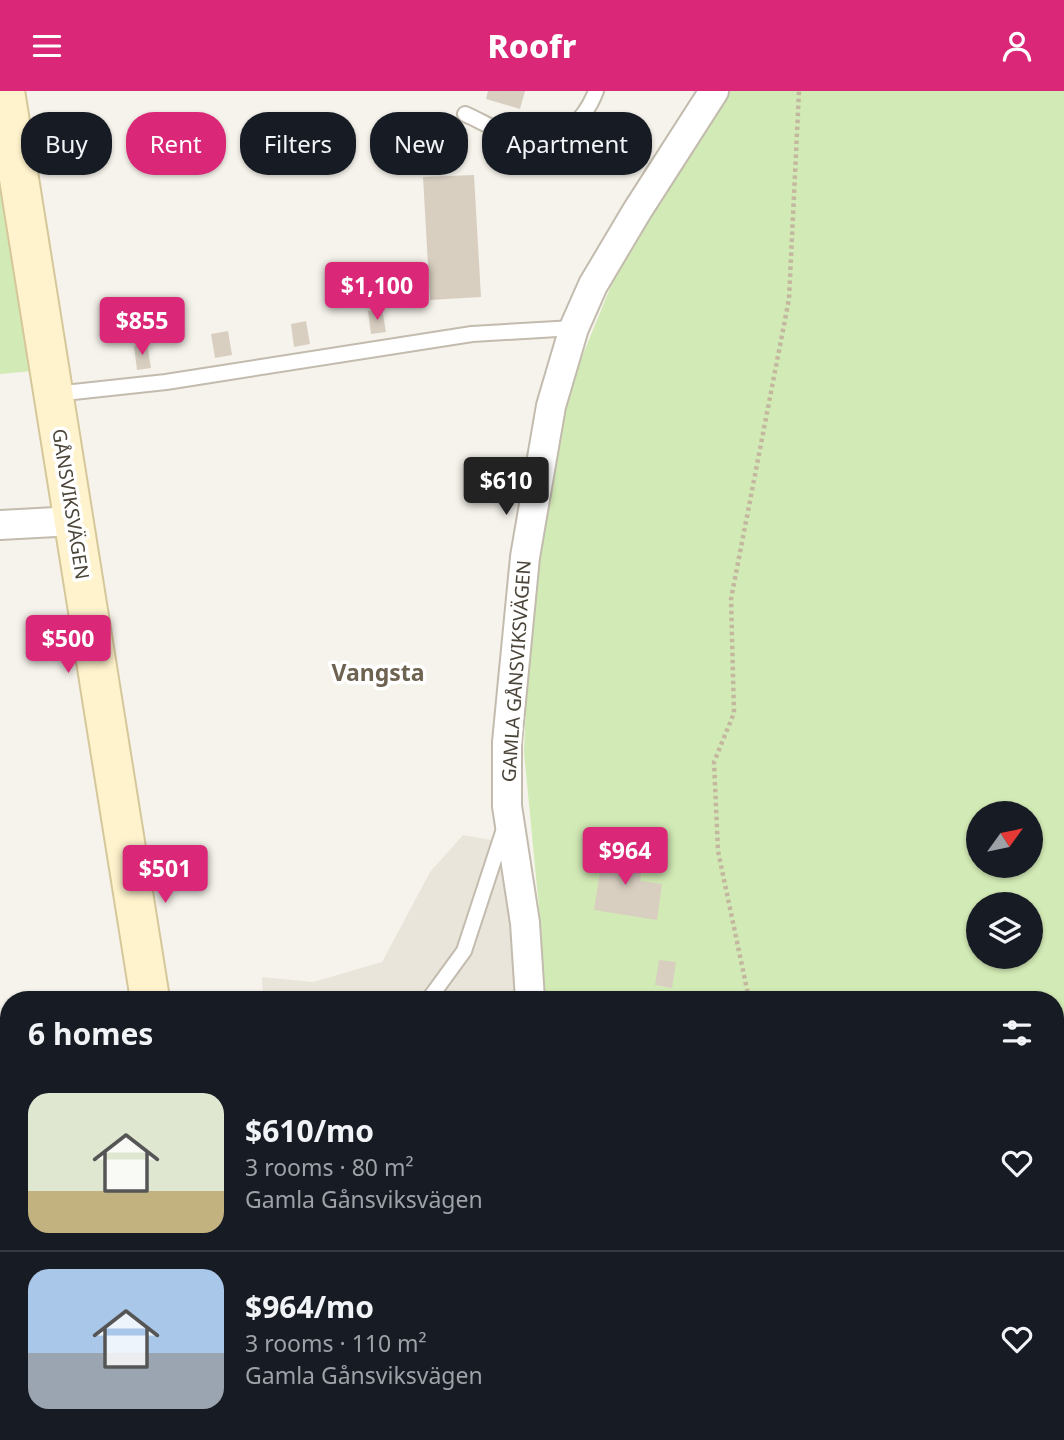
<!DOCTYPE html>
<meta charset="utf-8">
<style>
body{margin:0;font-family:"Noto Sans",sans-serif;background:#242831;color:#f1f3f6;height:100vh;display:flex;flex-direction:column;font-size:26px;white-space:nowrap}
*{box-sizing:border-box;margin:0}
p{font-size:23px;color:#9ea1a6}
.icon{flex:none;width:38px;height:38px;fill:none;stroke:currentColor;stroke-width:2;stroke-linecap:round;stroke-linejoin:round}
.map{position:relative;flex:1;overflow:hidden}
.sheet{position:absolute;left:0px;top:900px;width:1064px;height:450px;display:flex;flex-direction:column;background:#171b24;border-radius:28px 28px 0 0;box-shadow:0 2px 5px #0004}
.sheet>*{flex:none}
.guide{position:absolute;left:21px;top:21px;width:700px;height:63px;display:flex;gap:14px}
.needle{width:46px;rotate:57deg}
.fabs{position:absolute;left:966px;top:710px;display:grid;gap:14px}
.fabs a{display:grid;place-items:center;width:77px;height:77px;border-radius:50%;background:#171b24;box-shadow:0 2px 5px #0004;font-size:35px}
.price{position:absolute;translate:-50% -60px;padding:0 16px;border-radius:7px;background:#db2777;color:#fff;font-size:23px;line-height:46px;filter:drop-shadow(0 2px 4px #0008)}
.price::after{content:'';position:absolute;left:50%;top:42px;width:21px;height:16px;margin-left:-10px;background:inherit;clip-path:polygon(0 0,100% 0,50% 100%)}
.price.current{background:#222;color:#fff}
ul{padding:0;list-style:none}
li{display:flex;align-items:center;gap:21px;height:175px;padding:0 28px}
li+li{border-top:2px solid #363941}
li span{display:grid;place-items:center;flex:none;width:196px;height:140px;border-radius:21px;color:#555}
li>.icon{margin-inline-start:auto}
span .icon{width:84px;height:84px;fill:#fffc;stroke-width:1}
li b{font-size:30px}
h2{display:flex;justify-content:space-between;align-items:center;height:84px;padding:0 28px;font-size:30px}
.tag{padding:0 24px;border-radius:28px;background:#171b24;box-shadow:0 2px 5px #0004;font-size:24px;line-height:63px}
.tag.current{background:#db2777;color:#fff}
header{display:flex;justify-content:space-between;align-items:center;height:91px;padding:0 28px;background:#db2777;color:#fff;font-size:32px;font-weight:800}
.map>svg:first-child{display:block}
.residential{fill:#eae5da}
.green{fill:#d2eab5;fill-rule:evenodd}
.building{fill:#d8cfc1}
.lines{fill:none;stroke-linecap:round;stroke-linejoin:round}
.service-casing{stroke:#c2bbae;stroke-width:18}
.minor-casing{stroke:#c2bbae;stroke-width:32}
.secondary-casing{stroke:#d6c79b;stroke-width:42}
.path{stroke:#c4b79f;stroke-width:4.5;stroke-dasharray:3.5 3.5;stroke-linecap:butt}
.service{stroke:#fff;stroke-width:14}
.minor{stroke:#fff;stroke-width:28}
.secondary{stroke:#fff3cd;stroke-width:38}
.labels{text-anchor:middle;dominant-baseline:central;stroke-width:7;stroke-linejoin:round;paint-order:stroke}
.street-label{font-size:19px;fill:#4b4439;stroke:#fff}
.quarter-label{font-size:23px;font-weight:bold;fill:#6e6250;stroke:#fff}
</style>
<header><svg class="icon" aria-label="menu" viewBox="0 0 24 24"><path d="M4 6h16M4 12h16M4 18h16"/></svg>Roofr<svg class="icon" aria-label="person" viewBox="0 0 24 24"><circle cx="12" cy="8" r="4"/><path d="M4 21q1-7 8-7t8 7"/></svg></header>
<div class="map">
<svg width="1064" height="1349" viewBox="0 0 1064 1349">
<rect width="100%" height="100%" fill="#f6f3ec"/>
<g class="residential">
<polygon points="463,744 503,751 516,855 516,908 263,908 262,886 313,891 382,871 430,781"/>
<polygon points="287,1341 424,1341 421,1349 288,1349"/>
</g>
<g class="green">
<path d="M729,0H1064V1349H531V1340H1055V908H540L542,848L524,661L529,540L549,380L572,290L622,168ZM978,723H1031V775H978ZM978,814H1031V866H978Z"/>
<polygon points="0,44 33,280 0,283"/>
<polygon points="9,1150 9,1300 0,1285 0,1158"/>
<polygon points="33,1341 207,1341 208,1349 38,1349"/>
</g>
<g class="building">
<polygon points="488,0 525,0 520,18 486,8"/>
<polygon points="474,84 481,206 430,209 423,86"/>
<polygon points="382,218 386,241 371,243 368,220"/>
<polygon points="306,230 310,253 294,256 291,233"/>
<polygon points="228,240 232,264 215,267 211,243"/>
<polygon points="147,253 151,277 137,279 134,255"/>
<polygon points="604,755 635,759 632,775 642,776 640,790 662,793 657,829 594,819"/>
<polygon points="659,869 676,871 672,897 655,894"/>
<polygon points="355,1341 383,1348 383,1349 353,1349"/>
</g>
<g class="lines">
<g class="service-casing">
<g id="service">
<path d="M465,23C479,29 512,48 525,49C561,51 584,31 596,0"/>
<polyline points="55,303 166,291 472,243 574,237"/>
<polyline points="429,908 464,860 505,735"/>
</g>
</g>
<g class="minor-casing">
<g id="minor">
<polyline points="0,434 74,430"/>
<polyline points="530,908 525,832 507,715 507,651 525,466 551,315 574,237 593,194 637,120 714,0"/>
<polyline points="428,1349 431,1340"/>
</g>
</g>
<g class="secondary-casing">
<g id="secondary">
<polyline points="5,0 150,908"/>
<polyline points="218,1340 219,1349"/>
</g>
</g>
<g class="path">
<polyline points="749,908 718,760 714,671 734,622 731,508 789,208 799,0"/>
<polyline points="792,1340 792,1349"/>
</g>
<use href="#service" class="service"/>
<use href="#minor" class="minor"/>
<use href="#secondary" class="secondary"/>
</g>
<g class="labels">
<g class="street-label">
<text transform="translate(71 413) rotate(81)">GÅNSVIKSVÄGEN</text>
<text transform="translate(516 580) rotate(-86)">GAMLA GÅNSVIKSVÄGEN</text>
</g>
<g class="quarter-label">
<text x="378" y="581">Vangsta</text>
</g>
</g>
</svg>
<div class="fabs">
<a><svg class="needle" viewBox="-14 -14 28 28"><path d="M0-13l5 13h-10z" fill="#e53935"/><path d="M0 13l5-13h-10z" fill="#9ea1a6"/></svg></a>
<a><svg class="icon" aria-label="layers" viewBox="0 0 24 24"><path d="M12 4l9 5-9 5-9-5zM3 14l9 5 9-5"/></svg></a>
</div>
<b class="price" style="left:377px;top:231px">$1,100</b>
<b class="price" style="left:142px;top:266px">$855</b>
<b class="price current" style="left:506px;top:426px">$610</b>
<b class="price" style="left:68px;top:584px">$500</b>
<b class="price" style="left:625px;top:796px">$964</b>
<b class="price" style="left:165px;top:814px">$501</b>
<div class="guide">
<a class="tag">Buy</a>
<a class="tag current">Rent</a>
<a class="tag">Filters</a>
<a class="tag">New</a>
<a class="tag">Apartment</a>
</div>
<section class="sheet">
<h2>6 homes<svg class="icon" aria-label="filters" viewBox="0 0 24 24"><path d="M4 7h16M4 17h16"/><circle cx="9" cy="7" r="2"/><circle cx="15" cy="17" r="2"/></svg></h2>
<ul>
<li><span style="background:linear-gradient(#dfe7d0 70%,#c2b280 0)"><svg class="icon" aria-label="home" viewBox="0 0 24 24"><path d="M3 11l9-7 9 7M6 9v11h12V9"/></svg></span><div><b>$610/mo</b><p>3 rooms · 80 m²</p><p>Gamla Gånsviksvägen</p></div><svg class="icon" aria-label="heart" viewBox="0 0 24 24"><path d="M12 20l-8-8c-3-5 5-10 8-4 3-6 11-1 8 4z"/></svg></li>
<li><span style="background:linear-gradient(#a9c7e8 60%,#9aa5b1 0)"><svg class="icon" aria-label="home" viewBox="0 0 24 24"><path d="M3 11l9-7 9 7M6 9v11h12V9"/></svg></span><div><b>$964/mo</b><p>3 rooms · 110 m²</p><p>Gamla Gånsviksvägen</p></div><svg class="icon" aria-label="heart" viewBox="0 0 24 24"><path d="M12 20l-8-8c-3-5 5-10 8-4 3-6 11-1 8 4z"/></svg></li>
</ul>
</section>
</div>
